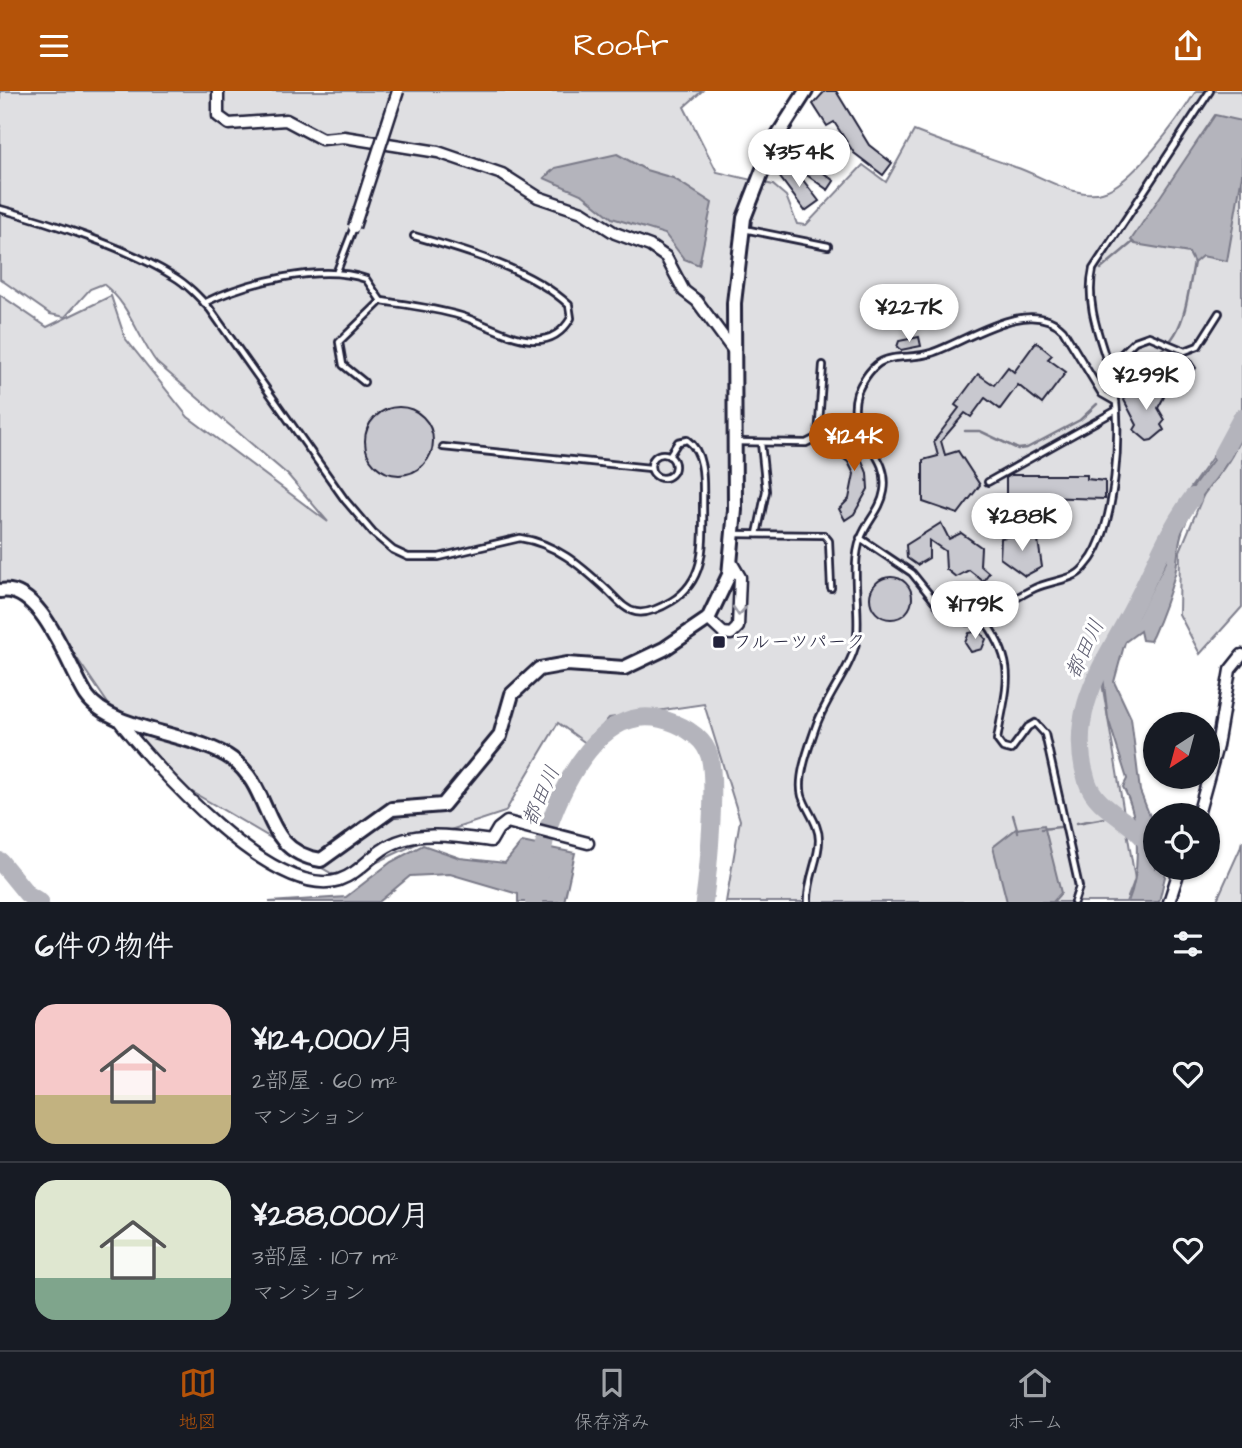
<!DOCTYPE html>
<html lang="ja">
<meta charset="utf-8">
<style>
body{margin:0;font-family:"Architects Daughter","Klee One",sans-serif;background:#242831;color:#f1f3f6;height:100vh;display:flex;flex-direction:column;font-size:26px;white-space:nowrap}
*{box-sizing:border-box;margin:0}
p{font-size:23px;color:#9ea1a6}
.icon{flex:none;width:38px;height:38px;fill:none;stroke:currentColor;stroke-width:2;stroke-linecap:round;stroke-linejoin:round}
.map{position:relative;height:811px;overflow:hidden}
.sheet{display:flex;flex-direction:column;background:#171b24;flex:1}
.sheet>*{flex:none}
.needle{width:46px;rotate:216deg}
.fabs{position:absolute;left:1143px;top:621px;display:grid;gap:14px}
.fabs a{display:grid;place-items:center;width:77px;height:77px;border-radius:50%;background:#171b24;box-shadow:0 2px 5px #0004;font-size:35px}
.price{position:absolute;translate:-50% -60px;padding:0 16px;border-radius:24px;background:#fff;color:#222;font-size:23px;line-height:46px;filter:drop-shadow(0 2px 4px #0008)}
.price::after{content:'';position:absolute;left:50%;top:42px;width:21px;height:16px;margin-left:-10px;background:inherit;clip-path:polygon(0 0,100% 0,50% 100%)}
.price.on{background:#b45309;color:#fff}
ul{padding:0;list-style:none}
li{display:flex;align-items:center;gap:21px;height:175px;padding:0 35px}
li+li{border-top:2px solid #363941}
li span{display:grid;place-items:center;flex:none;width:196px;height:140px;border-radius:21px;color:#555}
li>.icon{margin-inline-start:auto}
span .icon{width:84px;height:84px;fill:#fffc;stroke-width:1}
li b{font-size:30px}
h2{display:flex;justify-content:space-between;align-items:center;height:84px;padding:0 35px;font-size:30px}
header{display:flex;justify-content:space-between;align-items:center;height:91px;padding:0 35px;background:#b45309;color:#fff;font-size:32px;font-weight:600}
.tabs{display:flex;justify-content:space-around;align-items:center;height:98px;border-top:2px solid #363941;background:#171b24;font-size:19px;color:#9ea1a6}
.tabs a{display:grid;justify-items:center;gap:4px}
.tabs .on{color:#b45309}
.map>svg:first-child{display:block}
.green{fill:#dfdfe2;stroke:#80808e;stroke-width:2}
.water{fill:#b4b4bc;stroke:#7a7a88;stroke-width:2}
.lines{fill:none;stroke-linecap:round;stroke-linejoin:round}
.stream{stroke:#7a7a88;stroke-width:2.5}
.river{stroke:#b4b4bc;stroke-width:18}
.building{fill:#c8c8cf;stroke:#22223b;stroke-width:2}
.service-casing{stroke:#22223b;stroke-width:10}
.minor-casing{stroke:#22223b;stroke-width:15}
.tertiary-casing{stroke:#22223b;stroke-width:18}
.service{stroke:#fff;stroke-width:4.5}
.minor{stroke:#fff;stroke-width:10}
.tertiary{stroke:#fff;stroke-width:12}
.minor-bridge-casing{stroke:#22223b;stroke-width:15;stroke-linecap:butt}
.minor-bridge{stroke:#fff;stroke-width:10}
.oneway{stroke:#9c9ca7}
.poi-dot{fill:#22223b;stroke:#fff;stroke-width:2.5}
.labels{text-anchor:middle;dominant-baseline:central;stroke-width:6;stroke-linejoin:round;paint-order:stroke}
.poi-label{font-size:19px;fill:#22223b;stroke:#fff;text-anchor:start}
.water-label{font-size:21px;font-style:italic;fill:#5c5c6f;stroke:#fff}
</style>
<header><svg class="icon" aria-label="menu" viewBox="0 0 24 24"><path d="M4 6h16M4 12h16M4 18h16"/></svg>Roofr<svg class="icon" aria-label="share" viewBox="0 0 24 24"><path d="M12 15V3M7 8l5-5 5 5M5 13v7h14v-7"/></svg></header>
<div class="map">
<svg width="1242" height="811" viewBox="0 0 1242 811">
<rect width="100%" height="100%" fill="#fff"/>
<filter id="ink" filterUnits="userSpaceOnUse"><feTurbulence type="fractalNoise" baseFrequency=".0143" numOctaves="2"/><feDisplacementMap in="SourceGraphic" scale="14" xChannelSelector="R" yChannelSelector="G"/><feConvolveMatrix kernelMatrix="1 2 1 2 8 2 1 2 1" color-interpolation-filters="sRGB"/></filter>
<g filter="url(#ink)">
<g class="green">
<path d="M0,0H702L684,16L717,81L773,94L786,105L797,133L806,134L863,74L886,91L914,40C947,53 981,64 1015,76C1041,84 1073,108 1102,101C1132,94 1180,26 1196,0H1242V324L1187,402L1135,507L1102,592L1135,788L1126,811H726L740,729L704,613L609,627L587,653L558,632L505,721L435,744L341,788L153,678L43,518L0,493V204L47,236L111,205L125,247L188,326L328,431L288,384L157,272C137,246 130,213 103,193L90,198L65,226L50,223L0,188Z"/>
<polygon points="1242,347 1242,516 1200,563 1179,523 1180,460 1205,400"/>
<polygon points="1242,750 1242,811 1216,811 1240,758"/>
</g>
<g class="water">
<polygon points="1215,24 1242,30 1242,84 1227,170 1202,165 1194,172 1189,162 1135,153 1131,149"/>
<polygon points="617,63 646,79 673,87 712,112 699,174 684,168 665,143 612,127 583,104 544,87 555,77"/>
<path d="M1242,330C1242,369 1202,397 1186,431C1177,449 1179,465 1175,483C1169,504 1162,524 1153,544L1150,550L1142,549L1140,540L1125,551L1114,591L1131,627L1140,700L1155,738V777H1167L1159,811H1128C1141,780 1140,726 1123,696L1127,688L1108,627L1102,577L1111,559L1137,526L1166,470L1167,456L1187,404Z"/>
<polygon points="1044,734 1061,802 1053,811 1007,811 993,756 1016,738"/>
<polygon points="522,751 575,762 564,811 518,811 518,803 450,783 410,785 379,811 269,811 346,806 391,771 423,754 460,767 505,772"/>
</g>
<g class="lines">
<g class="stream">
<polyline points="1101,178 1133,151"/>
<path d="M1125,282C1184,254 1183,231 1194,171"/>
<polyline points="965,340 980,340 1018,358 1027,357 1080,329 1097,313"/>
<polyline points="1013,724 1018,741"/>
<polyline points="1077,732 1116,725"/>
<polyline points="1042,738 1060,736"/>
</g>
<g class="river">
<polyline points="1222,363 1242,326"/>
<path d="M1149,755C1135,729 1097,721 1087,690C1065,620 1105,572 1134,515C1154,477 1167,440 1193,406"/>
<polyline points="0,770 27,803 40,811"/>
<path d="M534,811C539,787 541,760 548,737C564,691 601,614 661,628C679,632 701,644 708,661C718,683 708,783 704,811"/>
</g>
</g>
<g class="building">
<polygon points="825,0 836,0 869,54 892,72 883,84 854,62 834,31 827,35 813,13"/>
<polygon points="821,44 834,52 815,75 834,90 828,99 794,75 806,67 790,57 796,47 812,57"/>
<polygon points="793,76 819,110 805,120 779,85"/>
<polygon points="919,246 921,255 901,259 897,256 899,250"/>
<polygon points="1036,251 1052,264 1048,268 1066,281 1042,313 1018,294 1000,318 985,307 971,326 965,322 941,350 945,364 958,360 980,394 958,423 923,411 923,369 938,365 934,350 959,317 955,314 978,283 994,294 1008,276 1014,281"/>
<polygon points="1179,268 1190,268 1196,277 1190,286 1179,285 1175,276"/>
<polygon points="1131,297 1143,297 1149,306 1153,299 1160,299 1164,306 1158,317 1165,329 1161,334 1164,339 1152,349 1147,350 1134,339 1137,334 1124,309"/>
<circle cx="399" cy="350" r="34"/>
<polygon points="856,343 869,362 861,367 867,382 868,398 854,423 845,429 839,418 849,408 854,383 848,371 834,361 841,346 849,352"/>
<polygon points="1011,384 1087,384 1087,388 1105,390 1105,408 1006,405 1006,387"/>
<polygon points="941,432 949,448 961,442 981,456 980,474 989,482 983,490 969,479 956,486 946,478 945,460 929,449 929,467 917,474 907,467 906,454"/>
<polygon points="1029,442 1038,449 1042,476 1025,485 1000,467 1001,447"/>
<circle cx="891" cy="507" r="21"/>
<polygon points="979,540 986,548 982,558 971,561 965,552 969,542"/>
</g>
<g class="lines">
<g class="service-casing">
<g id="service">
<path d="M0,118C50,131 130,158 173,185C187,193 199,206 210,218L345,409L373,442L393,459L408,466H439L520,447C555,452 581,475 606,498C615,506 624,519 636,521C647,523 662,516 672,510C707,488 703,451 703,414C703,393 706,362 687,349L678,351L669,365"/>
<polyline points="744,138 828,155"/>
<polyline points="337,180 354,136"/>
<path d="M204,212C246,191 322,172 366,188L381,210"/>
<polyline points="1109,275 1135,250 1149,245 1185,260 1198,255 1219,222"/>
<path d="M364,291L343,274L339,251L381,210C408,214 435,217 461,225C497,236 545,272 571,227L569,214C531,178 463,159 414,145"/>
<polyline points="737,351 806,352 818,346 823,274"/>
<polyline points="443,356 650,377"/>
<circle cx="663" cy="375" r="12"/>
<polyline points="988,391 1115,320"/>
<polyline points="734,443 824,444 829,450 831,497"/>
<polyline points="757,443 766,400 761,352"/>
<path d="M860,447L912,482L945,523L968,531C992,523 1012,508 1035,497C1048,491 1063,490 1075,484C1079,482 1084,477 1087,473C1116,440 1123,334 1113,292C1104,254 1084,218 1093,178L1210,0"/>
<path d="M982,526C1019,575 1006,594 997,649L1003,657L1011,659L1028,636L1035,632L1045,643L1079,796L1074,811"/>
<path d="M808,811C807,788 819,769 819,749C819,733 807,720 802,705C797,686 809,656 815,638C825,607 850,579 856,552C862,525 849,477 861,447C867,430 881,419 884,400C891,359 844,346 857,302C861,292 870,278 879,272C893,263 915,268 931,262C966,251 1029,204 1063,239L1102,303L1116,311"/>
</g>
</g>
<g class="minor-casing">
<g id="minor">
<polyline points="218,0 218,25 229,33 286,29 322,48 344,46 438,61 502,83 538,106 582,121 615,142 650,155 666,166 684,200 697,210 733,259"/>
<polyline points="708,528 723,542 731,543 738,536 740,486 730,469"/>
<path d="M116,626C152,673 274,810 339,789C357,783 367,769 382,759C412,737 457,745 491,750L498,738L507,731L588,752"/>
<polyline points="1198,724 1217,655 1230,579 1242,564"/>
<polyline points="1169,811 1180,777"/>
</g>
</g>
<g class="tertiary-casing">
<path id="tertiary" d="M0,500C42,492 69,578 87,605C111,640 196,642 232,668C275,700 260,760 321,769L392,718L443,714L500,645L512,603L539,578L567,573L624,577L664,558L708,528L729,484L735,419L734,212L744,127L774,50L806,0"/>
</g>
<use href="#service" class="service"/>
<use href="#minor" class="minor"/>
<use href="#tertiary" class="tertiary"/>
<g class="minor-bridge-casing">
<polyline id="minor-bridge" points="354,136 398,0"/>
</g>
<use href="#minor-bridge" class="minor-bridge"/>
</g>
<defs><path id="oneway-chevron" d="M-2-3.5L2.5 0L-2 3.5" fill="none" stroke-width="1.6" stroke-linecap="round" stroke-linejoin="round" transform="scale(1.75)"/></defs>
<use class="oneway" href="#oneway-chevron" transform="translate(739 520) rotate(94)"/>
</g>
<rect class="poi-dot" x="712" y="544" width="14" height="14" rx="3.5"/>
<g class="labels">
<g class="poi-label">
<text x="733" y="551">フルーツパーク</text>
</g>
<g class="water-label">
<text transform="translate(1085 558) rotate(-65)">都田川</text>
<text transform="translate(541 705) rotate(-66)">都田川</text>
</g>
</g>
</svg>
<div class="fabs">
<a><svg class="needle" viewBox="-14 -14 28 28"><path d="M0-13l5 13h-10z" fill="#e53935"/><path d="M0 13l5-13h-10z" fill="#9ea1a6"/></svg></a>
<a><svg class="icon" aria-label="locate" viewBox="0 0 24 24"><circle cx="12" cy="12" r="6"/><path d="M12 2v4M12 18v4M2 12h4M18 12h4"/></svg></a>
</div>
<b class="price" style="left:799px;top:98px">¥354K</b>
<b class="price" style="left:909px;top:253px">¥227K</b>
<b class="price" style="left:1146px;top:321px">¥299K</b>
<b class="price on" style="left:854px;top:382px">¥124K</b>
<b class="price" style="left:1022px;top:462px">¥288K</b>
<b class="price" style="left:975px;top:550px">¥179K</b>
</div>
<section class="sheet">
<h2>6件の物件<svg class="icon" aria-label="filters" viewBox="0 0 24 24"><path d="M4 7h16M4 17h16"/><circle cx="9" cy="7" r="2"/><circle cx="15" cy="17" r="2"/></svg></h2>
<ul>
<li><span style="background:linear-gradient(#f6c9c9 65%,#c2b280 0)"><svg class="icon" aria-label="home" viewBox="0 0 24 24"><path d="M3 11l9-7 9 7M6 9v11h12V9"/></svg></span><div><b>¥124,000/月</b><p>2部屋 · 60 m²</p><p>マンション</p></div><svg class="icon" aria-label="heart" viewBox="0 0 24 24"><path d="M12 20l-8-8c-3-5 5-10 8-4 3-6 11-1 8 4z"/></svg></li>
<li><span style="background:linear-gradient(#dfe7d0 70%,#7fa58c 0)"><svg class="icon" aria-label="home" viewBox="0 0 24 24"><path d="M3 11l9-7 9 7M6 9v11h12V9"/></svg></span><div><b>¥288,000/月</b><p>3部屋 · 107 m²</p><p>マンション</p></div><svg class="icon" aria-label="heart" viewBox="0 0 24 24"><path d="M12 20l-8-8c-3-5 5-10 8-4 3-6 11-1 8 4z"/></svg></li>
</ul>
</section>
<nav class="tabs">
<a class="on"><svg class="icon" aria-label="map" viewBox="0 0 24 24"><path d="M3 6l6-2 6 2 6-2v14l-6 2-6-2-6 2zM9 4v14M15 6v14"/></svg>地図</a>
<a><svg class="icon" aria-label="saved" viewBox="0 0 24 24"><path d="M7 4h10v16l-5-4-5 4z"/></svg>保存済み</a>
<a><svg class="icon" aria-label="home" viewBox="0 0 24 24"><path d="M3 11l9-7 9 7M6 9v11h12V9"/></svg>ホーム</a>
</nav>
